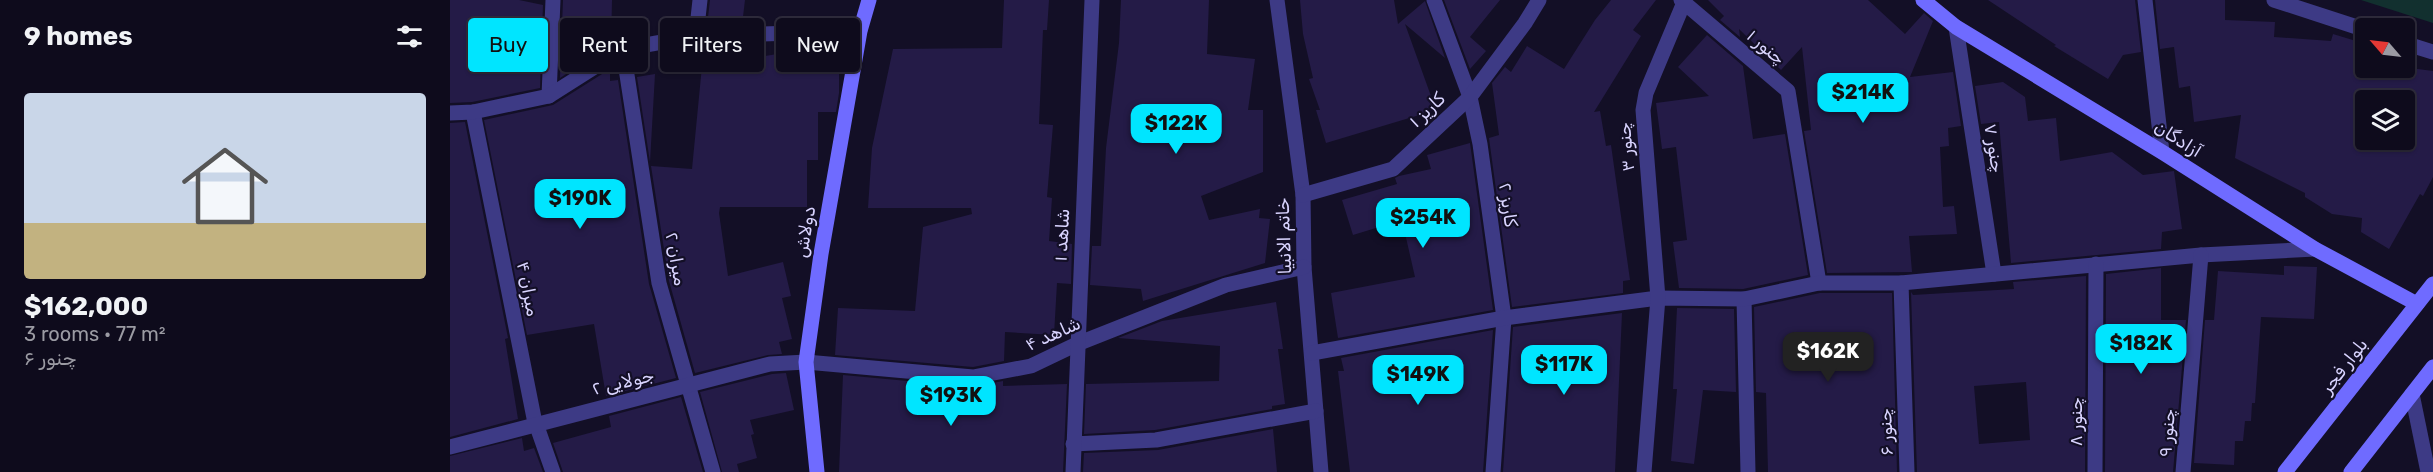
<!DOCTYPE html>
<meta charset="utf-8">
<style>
body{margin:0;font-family:Rubik,"Noto Sans Arabic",sans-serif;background:#1c1929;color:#f1f3f6;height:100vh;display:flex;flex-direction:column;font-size:22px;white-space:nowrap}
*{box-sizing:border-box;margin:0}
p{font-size:20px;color:#9b9ba3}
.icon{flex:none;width:33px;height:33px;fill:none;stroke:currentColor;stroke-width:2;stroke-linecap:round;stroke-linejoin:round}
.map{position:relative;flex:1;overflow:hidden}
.sheet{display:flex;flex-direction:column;background:#0e0b1c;width:450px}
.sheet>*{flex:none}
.guide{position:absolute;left:18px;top:18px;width:570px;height:54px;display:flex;gap:12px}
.needle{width:39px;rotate:298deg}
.fabs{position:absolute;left:1905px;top:18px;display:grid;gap:12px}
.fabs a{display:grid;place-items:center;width:60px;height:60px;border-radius:6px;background:#0e0b1c;box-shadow:0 2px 4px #0004,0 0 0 2px #2e2b3b;font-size:30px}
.price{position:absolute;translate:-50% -51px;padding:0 14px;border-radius:12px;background:#00e5ff;color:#111;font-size:20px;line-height:39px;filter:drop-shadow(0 2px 3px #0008)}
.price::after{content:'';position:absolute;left:50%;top:36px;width:18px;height:14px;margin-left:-9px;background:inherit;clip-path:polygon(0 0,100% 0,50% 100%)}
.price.active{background:#222;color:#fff}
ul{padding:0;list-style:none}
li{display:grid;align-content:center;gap:12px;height:318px;padding:0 24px}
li+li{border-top:2px solid #2e2b3b}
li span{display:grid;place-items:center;height:186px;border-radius:6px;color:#555}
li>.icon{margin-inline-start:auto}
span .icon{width:108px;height:108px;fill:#fffc;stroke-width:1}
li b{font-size:26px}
h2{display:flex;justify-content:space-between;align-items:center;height:72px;padding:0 24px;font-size:26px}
.tag{padding:0 21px;border-radius:6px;background:#0e0b1c;box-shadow:0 2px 4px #0004,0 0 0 2px #2e2b3b;font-size:21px;line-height:54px}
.tag.active{background:#00e5ff;color:#111}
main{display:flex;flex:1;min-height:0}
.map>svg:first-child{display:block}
.green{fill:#12302f}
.building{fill:#241b47;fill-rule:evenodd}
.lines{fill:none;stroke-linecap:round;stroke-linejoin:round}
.street{stroke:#3d3a85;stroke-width:15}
.secondary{stroke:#6f6bff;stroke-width:15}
.labels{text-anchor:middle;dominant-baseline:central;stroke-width:4.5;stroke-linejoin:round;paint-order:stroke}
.street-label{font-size:18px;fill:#d9d4ff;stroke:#130f26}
</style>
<main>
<section class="sheet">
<h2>9 homes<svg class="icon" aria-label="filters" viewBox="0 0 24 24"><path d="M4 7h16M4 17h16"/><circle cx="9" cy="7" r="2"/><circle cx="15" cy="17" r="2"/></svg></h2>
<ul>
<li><span style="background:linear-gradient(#c9d6e8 70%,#c2b280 0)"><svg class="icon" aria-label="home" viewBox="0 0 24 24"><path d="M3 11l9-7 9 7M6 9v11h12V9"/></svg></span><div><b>$162,000</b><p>3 rooms · 77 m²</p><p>چنور ۶</p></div></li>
</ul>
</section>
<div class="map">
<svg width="1983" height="472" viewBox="0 0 1983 472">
<rect width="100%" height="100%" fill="#130f26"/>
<polygon class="green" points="1911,0 1983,0 1983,23"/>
<g class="building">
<polygon points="0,0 69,0 93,5 90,88 22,102 0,103"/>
<polygon points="113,0 162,0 161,45 110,78"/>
<polygon points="260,0 295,0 292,25 257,26"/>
<polygon points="554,0 599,0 597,30 593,30 589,124 603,125 597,197 602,198 599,241 622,244 621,284 607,283 604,335 555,332 554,361 523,367 385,355 388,308 465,311 473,227 522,214 521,208 418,208 422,148 443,49 552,48"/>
<polygon points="671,0 759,0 757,54 805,59 798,110 813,110 813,172 751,196 759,220 810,209 809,218 820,219 815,263 693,301 691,289 640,285 642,246 651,246 656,148 669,43"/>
<polygon points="850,0 944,0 948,24 975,1 995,58 955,24 986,110 876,143 866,110 870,110 859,79 863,78 853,34"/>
<polygon points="994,0 1050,0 1020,37 1036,51 1020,69"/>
<polygon points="1161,0 1206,0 1183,30 1191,36 1144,112 1150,111 1156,146 1161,145 1180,280 1173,281 1173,293 1062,307 1039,138 1049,135 1042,83 1055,67 1061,72 1077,46 1114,69 1145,20"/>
<polygon points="1258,0 1418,0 1455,34 1474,13 1483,21 1460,77 1503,72 1511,126 1498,128 1499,146 1490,147 1493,207 1504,206 1507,234 1459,236 1462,272 1377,273 1354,131 1361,130 1352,47 1331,70 1289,29 1290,37 1270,20 1274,16"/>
<polygon points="1538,0 1685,0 1691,52 1673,55 1658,79 1604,46 1606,45"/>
<path d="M1705,0H1775V20L1825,22L1824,37L1881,41L1883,34L1916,44V68H1954V55L1961,57L1960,68L1983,71V177L1973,196L1970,194L1939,249L1911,232L1912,218L1882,214L1855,197V193L1785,158L1791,115L1744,122L1740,86L1729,88L1724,47L1710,49ZM1916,100H1954V140H1916Z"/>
<polygon points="1257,35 1293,66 1303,139 1335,134 1358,275 1293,289 1229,288 1223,242 1237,240 1226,147 1212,149 1206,103 1259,96 1228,67"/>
<polygon points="352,50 389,50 389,93 386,112 368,112 368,160 357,160 357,207 270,207 269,213 278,276 333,262 341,296 332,298 342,339 329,342 332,354 318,355 245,373 219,281 201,166 242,169 252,66"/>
<polygon points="160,69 160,81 168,80 199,284 226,378 156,396 144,324 77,335 34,120 103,105"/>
<polygon points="205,74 200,162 187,77"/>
<polygon points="1553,82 1575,97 1578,121 1606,118 1610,161 1662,152 1693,175 1724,171 1732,229 1712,232 1711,249 1561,263 1549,122 1531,124 1525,86"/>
<polygon points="15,122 58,338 55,339 68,419 0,437 0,123"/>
<polygon points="1020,143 1043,310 888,338 881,293 965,277 952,220 903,235 892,200 947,184 945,178 949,176 981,169 977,155"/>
<polygon points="1834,266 1867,267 1864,319 1811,317 1805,403 1802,403 1801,421 1795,421 1793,441 1785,441 1784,465 1744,463 1755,320 1764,320 1768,271 1834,275"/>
<polygon points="1711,268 1711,320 1736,320 1723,472 1655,472 1656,274"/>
<path d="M1636,276L1635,472H1467L1461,292L1463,295L1564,289L1563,282ZM1576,382L1580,440L1529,444L1524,386Z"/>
<polygon points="1370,293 1442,293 1447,472 1318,472 1316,393 1306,392 1304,307"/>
<polygon points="826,302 833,349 828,349 835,404 822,406 822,409 705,430 634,434 636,384 769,381 770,346 668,338 712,321"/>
<polygon points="1227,308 1284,309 1286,392 1253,390 1244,464 1221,461 1227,389 1223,389"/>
<polygon points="1172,313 1165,472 1053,472 1063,327"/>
<polygon points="1043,330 1033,472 900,472 888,371 894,371 891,358"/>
<polygon points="336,373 344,410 300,420 304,434 301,435 307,458 287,464 289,472 272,472 250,392 322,374"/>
<polygon points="393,375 522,387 553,381 553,386 617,384 613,472 389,472"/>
<polygon points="231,397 253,472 113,472 103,443 161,427 159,416"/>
<polygon points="823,429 827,472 633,472 634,453 708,450"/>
<polygon points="72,438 74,451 84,448 93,472 0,472 0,456"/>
</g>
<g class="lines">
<g class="street">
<polyline points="827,0 853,195 854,267 871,472"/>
<polyline points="984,0 1020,97 1030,144 1054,318 1043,472"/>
<polyline points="1231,0 1338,91 1369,283"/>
<polyline points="1695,0 1712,152"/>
<polyline points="1824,0 1916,30"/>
<polyline points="1506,27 1544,274"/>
<polyline points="246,36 250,0"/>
<polyline points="1954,43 1983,52"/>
<polyline points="173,49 209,283 263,472"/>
<polyline points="99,96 103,0"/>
<polyline points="23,112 84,418 103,472"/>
<polyline points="0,113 23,112 99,96 173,49 246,36 410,31"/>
<polyline points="853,195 943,169 1020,97 1075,23 1089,0"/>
<polyline points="1451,283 1457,472"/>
<polyline points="1294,299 1298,472"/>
<polyline points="862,353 1054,318 1208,298 1294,299 1369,283 1451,283 1751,255 1865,249"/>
<polyline points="1962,394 1978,472"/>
<polyline points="623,444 706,440 866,411"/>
<polyline points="0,447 320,364 356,362 523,377 581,366 627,344 776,285 854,267"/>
<polyline points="623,472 642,0"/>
<polyline points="1194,472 1208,298 1193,110 1196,93 1235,0"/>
<polyline points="1645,472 1646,264"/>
<polyline points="1733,472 1751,255"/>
</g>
<g class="secondary">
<polyline points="1473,0 1506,27 1712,152 1865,249 1967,304"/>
<polyline points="367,472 356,362 371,254 410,31 419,0"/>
<polyline points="1835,472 1983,284"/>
<polyline points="1901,472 1983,367"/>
</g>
</g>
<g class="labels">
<g class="street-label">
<text transform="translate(1316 47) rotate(40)">چنور ۱</text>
<text transform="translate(977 110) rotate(-43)">کاریز ۱</text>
<text transform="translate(1728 139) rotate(32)">آزادگان</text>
<text transform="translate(1176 147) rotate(-95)">چنور ۳</text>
<text transform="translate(1544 148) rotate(81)">چنور ۷</text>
<text transform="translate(1058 205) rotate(82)">کاریز ۲</text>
<text transform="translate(355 232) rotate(-80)">دولاش</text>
<text transform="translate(612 235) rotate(-87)">شاهد ۱</text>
<text transform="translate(834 236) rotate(-92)">خاتم الانبیا</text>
<text transform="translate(226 259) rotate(80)">میران ۲</text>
<text transform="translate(78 289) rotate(79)">میران ۴</text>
<text transform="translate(603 334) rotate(-24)">شاهد ۴</text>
<text transform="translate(1894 366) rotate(-52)">بلوار فجر</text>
<text transform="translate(173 382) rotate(-13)">جولایی ۲</text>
<text transform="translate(1626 422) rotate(-90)">چنور ۸</text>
<text transform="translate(1436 432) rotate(-92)">چنور ۶</text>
<text transform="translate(1717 433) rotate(-85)">چنور ۹</text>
</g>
</g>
</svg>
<div class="fabs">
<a><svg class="needle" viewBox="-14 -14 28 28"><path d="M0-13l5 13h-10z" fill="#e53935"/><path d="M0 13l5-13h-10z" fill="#9b9ba3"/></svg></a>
<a><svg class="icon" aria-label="layers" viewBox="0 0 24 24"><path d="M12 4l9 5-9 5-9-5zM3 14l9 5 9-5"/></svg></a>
</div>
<b class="price" style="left:1413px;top:124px">$214K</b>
<b class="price" style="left:726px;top:155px">$122K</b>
<b class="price" style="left:130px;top:230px">$190K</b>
<b class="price" style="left:973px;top:249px">$254K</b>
<b class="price" style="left:1691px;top:375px">$182K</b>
<b class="price active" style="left:1378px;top:383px">$162K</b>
<b class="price" style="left:1114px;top:396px">$117K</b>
<b class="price" style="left:968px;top:406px">$149K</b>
<b class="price" style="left:501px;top:427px">$193K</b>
<div class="guide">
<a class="tag active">Buy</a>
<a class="tag">Rent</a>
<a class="tag">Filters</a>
<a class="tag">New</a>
</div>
</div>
</main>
